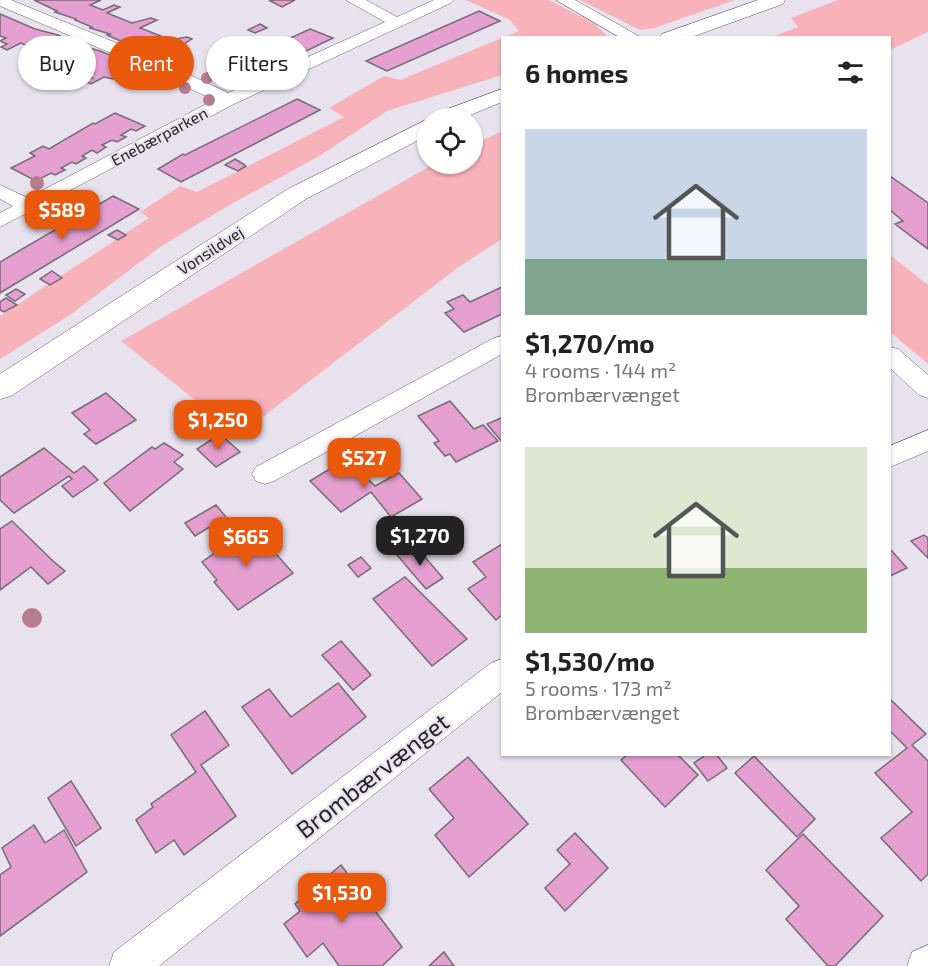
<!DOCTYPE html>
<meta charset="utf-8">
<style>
body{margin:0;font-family:"Exo 2",sans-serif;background:#f2f2f2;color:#222;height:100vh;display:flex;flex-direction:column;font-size:22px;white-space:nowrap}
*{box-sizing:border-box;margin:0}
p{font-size:20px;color:#767676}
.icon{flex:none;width:33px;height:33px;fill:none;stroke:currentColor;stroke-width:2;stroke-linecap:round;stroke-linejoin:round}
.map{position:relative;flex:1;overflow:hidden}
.sheet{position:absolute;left:501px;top:36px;width:390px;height:720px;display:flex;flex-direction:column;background:#fff;border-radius:0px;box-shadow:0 2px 4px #0004}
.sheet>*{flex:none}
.hud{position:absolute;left:18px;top:36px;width:393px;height:54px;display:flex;gap:12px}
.fabs{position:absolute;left:417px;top:108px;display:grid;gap:12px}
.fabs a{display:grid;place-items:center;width:66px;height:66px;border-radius:50%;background:#fff;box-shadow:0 2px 4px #0004;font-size:30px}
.price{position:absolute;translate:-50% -51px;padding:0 14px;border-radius:12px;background:#ea580c;color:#fff;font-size:20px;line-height:39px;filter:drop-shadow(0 2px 3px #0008)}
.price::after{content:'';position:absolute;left:50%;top:36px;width:18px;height:14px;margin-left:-9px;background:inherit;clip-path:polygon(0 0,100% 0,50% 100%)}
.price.current{background:#222;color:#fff}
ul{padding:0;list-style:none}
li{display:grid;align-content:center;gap:12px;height:318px;padding:0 24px}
li span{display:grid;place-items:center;height:186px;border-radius:0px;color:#555}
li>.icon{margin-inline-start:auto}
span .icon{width:108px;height:108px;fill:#fffc;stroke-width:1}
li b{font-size:26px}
h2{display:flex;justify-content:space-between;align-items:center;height:72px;padding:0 24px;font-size:26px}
.pill{padding:0 21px;border-radius:27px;background:#fff;box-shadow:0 2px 4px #0004;font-size:21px;line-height:54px}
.pill.current{background:#ea580c;color:#fff}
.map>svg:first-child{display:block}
.green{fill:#f8b2ba}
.building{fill:#e5a0d1;stroke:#766c73;stroke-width:1.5}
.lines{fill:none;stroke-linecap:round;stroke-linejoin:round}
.minor-casing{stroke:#64606a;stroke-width:1}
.secondary-casing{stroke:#64606a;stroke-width:1}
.minor{fill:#fff;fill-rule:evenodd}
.secondary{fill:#fff;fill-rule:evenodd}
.tree{fill:#b67d8e}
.labels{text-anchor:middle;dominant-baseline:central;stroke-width:4.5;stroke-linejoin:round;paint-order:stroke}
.far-street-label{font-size:16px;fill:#262428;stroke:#e7e2ee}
.near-street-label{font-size:24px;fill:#262428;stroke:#e7e2ee}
</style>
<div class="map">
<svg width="928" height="966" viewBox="0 0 928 966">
<rect width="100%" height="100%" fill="#e7e2ee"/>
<g class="green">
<polygon points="466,0 549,0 594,23 608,37 503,38 519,31 510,20"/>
<polygon points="580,0 735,0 654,28 640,30"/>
<polygon points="838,0 928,0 928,32 890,50 890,38 772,37 798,27 791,18"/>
<polygon points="502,38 502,75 387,111 321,155 226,207 160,247 70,315 0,359 0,316 149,218 140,212 180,186 197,192 344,117 329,108 384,76 400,80"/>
<polygon points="502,131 502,239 460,266 239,435 121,341 434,164 472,164 473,145"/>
<polygon points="890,255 928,285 928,364 890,332"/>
</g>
<g class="building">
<polygon points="34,0 101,0 90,5 103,10 114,5 120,7 107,13 132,23 151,18 157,20 140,28 171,40 187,37 192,39 180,46 185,48 175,54 169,51 157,57 107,35 110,34 90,28 92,27 75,20 76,19 55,12 57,11"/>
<polygon points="273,0 295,0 282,7 270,1"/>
<polygon points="479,11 500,21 387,71 366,61"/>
<polygon points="0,14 35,29 58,35 76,44 100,51 132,64 121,70 126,73 113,79 104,77 91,84 85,81 92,78 87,76 94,73 83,68 68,76 60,69 73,64 40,51 28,57 23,55 34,49 21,43 7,50 1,47 7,44 0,41 6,38 0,36"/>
<polygon points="260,24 267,28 255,33 248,30"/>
<polygon points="310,29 333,38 248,79 225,68"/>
<polygon points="297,99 320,110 181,182 158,169 183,154 185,155"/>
<polygon points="115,113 145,126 136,131 131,129 121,135 126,137 117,142 112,140 102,145 106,147 97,153 92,150 82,156 86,158 76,164 72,162 61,168 65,170 55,175 51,173 36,181 11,168 35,156 30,153 43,146 49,149 93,123 95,124"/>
<polygon points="235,159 245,165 246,166 238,171 225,165"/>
<polygon points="890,176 928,203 928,249 895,224 903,221 890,210"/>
<polygon points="113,196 139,209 0,293 0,262"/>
<polygon points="117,230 126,235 118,240 108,235"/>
<polygon points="52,271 62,278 50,285 40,279"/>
<polygon points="502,287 502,314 464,332 445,313 454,309 447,302 463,295 470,302"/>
<polygon points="16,289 25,294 15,301 6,295"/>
<polygon points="6,298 17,305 4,312 0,310 0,302"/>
<polygon points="106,393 136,420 96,444 84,434 90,430 72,413"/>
<polygon points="450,401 474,429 483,425 498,441 456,462 450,454 445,456 434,443 439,441 418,416"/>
<polygon points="501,418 502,419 502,442 487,424"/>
<polygon points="220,434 240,452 216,467 197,449"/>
<polygon points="164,443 183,455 174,462 183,469 130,511 104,483 152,447 155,449"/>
<polygon points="44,448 74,473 84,466 98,480 73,497 62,486 72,479 69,476 14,513 0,500 0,477"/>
<polygon points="346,459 375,486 399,473 422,499 391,517 371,492 341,512 310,481"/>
<polygon points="216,505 226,517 195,536 185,523"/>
<polygon points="12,521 53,561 65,571 48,584 31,567 0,590 0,529"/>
<polygon points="252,527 293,573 238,610 214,582 217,580 202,562"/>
<polygon points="924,535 928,538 928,558 911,541"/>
<polygon points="502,544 502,615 496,620 468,589 486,577 473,562"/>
<polygon points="411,546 415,550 418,549 443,578 426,589 397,555"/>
<polygon points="890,549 907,568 890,576"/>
<polygon points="361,557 371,568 358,577 348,565"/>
<polygon points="405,577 467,639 432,666 373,599"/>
<polygon points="341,641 371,675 353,690 322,655"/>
<polygon points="338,683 366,717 292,774 242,707 269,689 291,717"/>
<polygon points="890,699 926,734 912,745 928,761 928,874 921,881 881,838 912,812 875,773 907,748 890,731"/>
<polygon points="205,711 229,745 201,765 236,816 184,855 174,840 156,853 136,820 153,807 151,804 196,772 171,735"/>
<polygon points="628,754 677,754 698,775 665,807 621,760"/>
<polygon points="707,754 716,754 727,768 708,781 694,763"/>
<polygon points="754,756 815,819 797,837 735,773"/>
<polygon points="468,757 528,824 469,877 435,835 454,818 429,789"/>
<polygon points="71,781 101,828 76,846 48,798"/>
<polygon points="34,825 45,843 64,830 87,872 0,936 0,875 11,867 2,848"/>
<polygon points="575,833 608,868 565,911 545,888 570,864 557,850"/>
<polygon points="803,834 883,916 835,966 828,966 786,919 799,906 766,870"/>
<polygon points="341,865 402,947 382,966 339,966 323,943 307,957 284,924 300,911 295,904"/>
<polygon points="444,952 454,966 429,966"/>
</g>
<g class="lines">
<g class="minor-casing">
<g id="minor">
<polygon points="0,0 11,0 163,62 228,93 385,22 346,0 366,0 397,17 434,0 454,0 451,3 234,104 0,227 0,213 13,206 0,199 0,185 28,198 214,100 151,70 0,6"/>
<polygon points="556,0 575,0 642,38 621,38"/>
<polygon points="502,336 502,354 274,481 265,484 256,481 252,474 256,467 494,338"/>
<polygon points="890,347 898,349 928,375 928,398 919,395 890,368"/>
<polygon points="928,430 928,451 890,467 890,446"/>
<polygon points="502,659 502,692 159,966 109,966 114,952 491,663"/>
<polygon points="928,945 928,966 907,966 912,952"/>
</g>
</g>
<g class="secondary-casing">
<g id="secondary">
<polygon points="758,0 785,0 783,4 689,38 660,38 662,34"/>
<polygon points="502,89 502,102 463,118 434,118 437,113"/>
<polygon points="428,119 428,135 306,199 11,396 0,399 0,374 288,189"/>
</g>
</g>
<use href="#minor" class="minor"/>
<use href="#secondary" class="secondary"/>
</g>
<g class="tree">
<circle cx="171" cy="64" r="5"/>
<circle cx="152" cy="71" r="5"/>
<circle cx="207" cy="78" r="6"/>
<circle cx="185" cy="88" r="6"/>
<circle cx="209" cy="100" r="6"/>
<circle cx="37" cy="183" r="7"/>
<circle cx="32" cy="618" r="10"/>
</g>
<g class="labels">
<g class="far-street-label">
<text transform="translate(159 136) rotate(-28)">Enebærparken</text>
<text transform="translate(210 250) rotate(-33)">Vonsildvej</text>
</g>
<g class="near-street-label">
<text transform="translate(372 775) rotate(-38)">Brombærvænget</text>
</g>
</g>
</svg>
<div class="fabs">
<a><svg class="icon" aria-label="locate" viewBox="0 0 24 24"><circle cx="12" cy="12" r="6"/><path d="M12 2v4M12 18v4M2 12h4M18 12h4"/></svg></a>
</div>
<b class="price" style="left:62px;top:241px">$589</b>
<b class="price" style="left:218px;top:451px">$1,250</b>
<b class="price" style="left:364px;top:489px">$527</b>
<b class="price current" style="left:420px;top:567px">$1,270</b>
<b class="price" style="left:246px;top:568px">$665</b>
<b class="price" style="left:342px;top:924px">$1,530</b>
<div class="hud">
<a class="pill">Buy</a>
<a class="pill current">Rent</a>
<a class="pill">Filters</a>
</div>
<section class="sheet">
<h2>6 homes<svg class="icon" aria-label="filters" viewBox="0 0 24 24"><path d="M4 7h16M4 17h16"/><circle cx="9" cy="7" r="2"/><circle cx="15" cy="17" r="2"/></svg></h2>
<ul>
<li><span style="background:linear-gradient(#c9d6e8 70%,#7fa58c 0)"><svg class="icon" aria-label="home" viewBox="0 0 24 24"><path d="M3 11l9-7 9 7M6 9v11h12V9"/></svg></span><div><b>$1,270/mo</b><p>4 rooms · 144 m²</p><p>Brombærvænget</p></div></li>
<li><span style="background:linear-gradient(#dfe7d0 65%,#8fb573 0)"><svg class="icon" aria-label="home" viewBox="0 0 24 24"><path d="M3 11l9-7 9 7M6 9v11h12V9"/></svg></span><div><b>$1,530/mo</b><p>5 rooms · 173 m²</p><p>Brombærvænget</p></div></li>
</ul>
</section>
</div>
